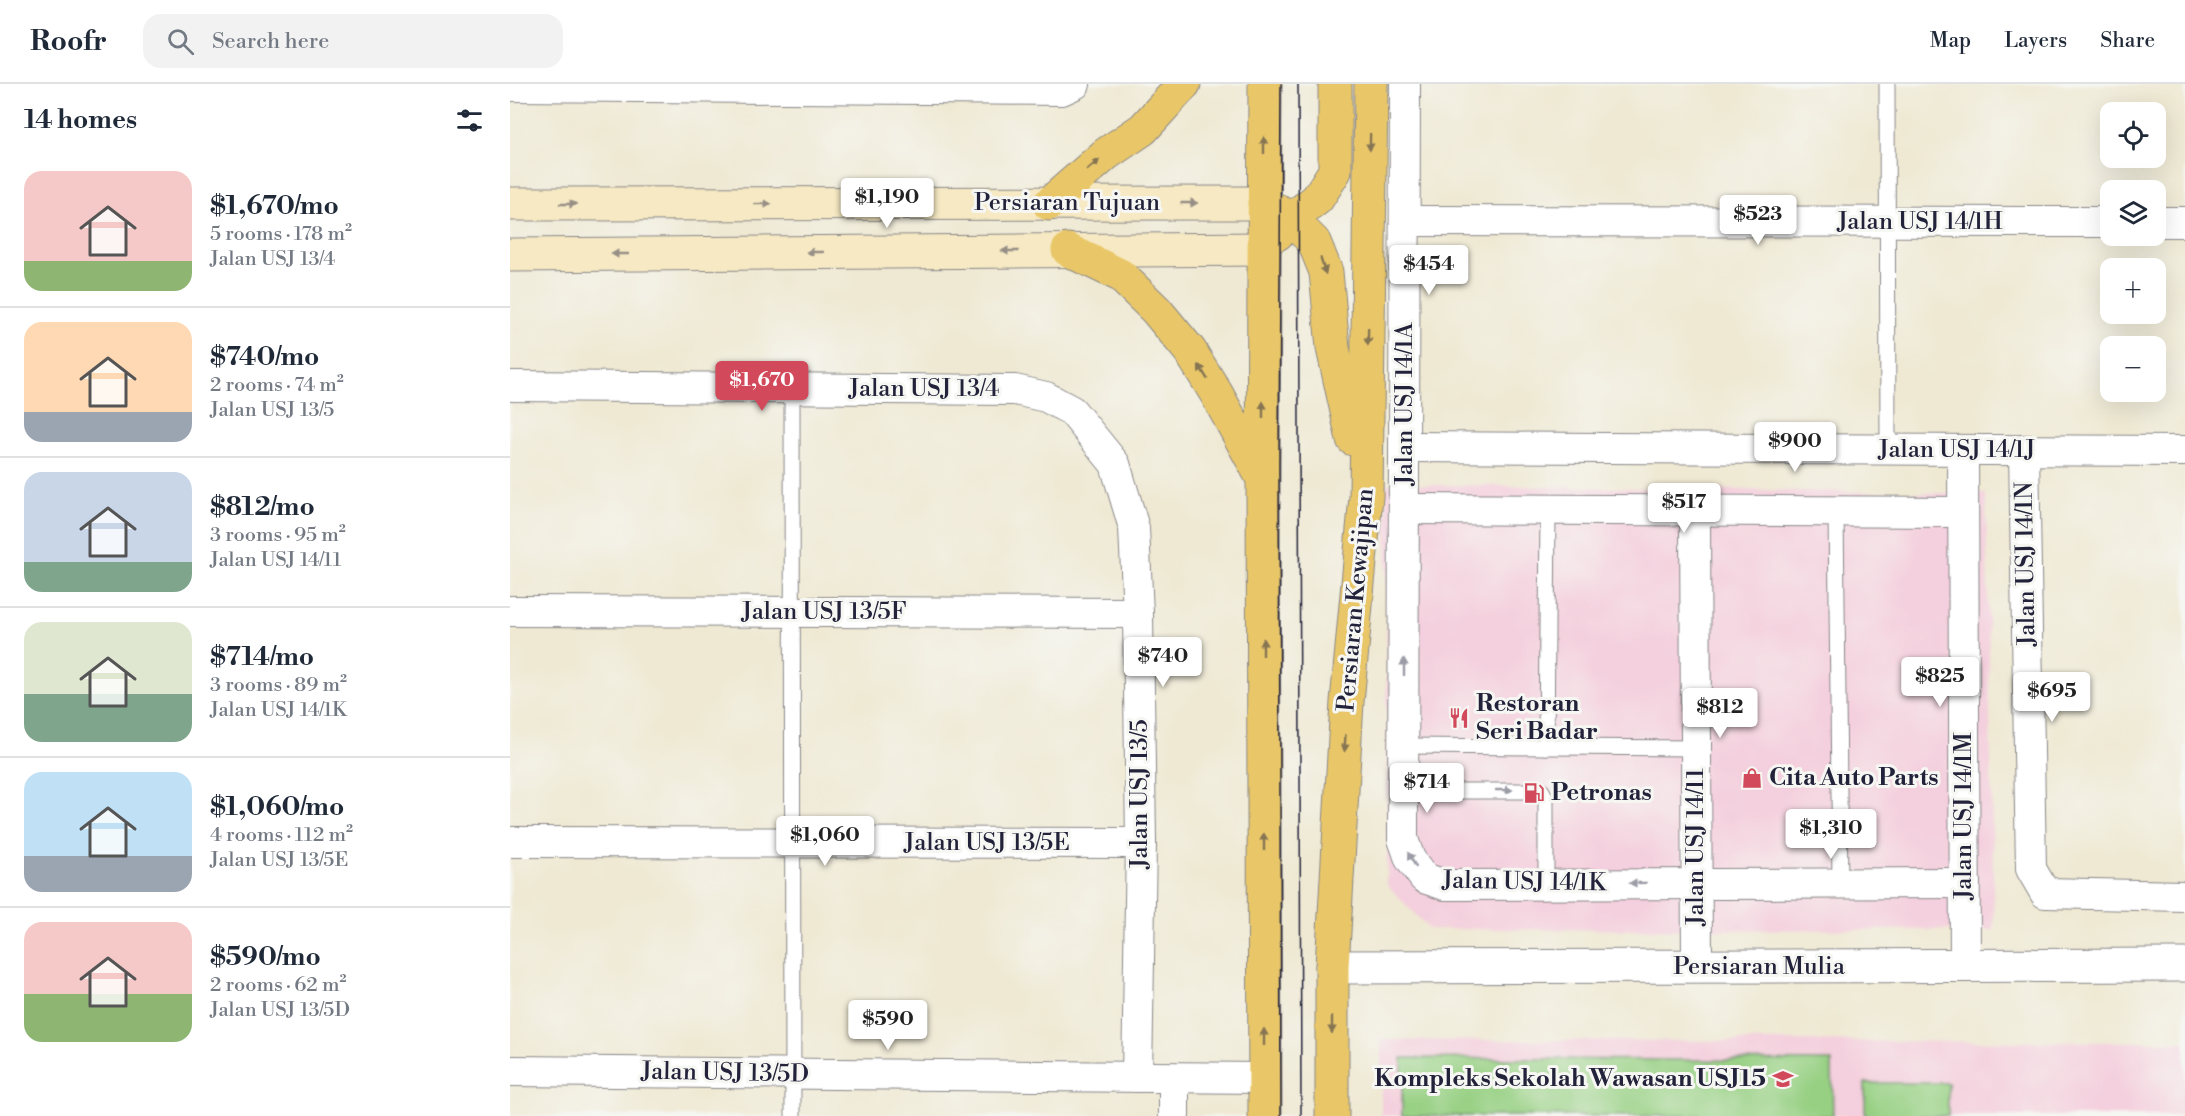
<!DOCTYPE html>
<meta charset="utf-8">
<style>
body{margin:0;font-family:"Libre Bodoni",serif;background:#f2f2f3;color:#1f2937;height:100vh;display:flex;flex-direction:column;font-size:22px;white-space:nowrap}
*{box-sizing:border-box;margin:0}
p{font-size:20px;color:#747a83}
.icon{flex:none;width:33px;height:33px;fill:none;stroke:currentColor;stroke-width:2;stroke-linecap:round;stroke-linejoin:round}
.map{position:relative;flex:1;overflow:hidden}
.details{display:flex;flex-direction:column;background:#fff;width:510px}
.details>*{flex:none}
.fabs{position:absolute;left:1590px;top:18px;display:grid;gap:12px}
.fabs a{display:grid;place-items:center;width:66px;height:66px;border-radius:12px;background:#fff;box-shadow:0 6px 24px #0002;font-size:30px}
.price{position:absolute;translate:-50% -51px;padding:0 14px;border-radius:6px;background:#fff;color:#222;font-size:20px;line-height:39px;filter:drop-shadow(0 2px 3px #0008)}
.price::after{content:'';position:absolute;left:50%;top:36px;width:18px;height:14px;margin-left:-9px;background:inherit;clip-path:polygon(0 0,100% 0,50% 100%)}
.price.on{background:#d1495b;color:#fff}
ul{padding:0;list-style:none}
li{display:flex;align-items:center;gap:18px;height:150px;padding:0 24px}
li+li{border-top:2px solid #e0e1e3}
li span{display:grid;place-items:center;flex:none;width:168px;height:120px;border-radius:18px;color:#555}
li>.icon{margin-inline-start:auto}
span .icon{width:72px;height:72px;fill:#fffc;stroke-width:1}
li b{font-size:26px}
h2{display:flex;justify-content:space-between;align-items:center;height:72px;padding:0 24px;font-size:26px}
header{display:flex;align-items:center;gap:36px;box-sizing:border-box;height:84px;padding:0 30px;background:#fff;border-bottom:2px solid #e0e1e3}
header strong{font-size:28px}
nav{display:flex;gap:33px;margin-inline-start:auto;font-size:21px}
.search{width:420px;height:54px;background:#f2f2f3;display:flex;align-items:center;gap:15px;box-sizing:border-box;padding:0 21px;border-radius:18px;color:#747a83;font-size:22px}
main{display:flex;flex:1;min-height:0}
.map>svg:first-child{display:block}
.built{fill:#f4cfdd}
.green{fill:#97d083;stroke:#5c795f;stroke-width:1.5}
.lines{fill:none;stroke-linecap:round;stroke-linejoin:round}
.service-casing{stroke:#888687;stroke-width:17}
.minor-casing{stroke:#888687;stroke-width:32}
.tertiary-casing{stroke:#888687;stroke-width:35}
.secondary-casing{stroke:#888687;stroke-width:35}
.primary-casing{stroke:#888687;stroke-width:35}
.service{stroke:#fff;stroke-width:15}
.minor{stroke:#fff;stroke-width:30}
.tertiary{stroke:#fff;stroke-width:33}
.secondary{stroke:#f6e9c3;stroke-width:33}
.primary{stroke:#e9c769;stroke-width:33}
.tram{stroke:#22223b;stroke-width:1.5}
.oneway{fill:#867452}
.oneway2{fill:#978f86}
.oneway3{fill:#9c9ca7}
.labels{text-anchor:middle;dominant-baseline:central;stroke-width:6;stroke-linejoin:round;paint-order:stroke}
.street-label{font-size:24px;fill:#22223b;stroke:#f6f6f2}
.poi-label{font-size:24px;font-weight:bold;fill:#22223b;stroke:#f6f6f2;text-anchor:start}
</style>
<header>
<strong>Roofr</strong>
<div class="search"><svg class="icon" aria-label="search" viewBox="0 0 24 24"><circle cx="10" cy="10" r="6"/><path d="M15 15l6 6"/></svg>Search here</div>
<nav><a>Map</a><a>Layers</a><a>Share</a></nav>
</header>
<main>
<section class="details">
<h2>14 homes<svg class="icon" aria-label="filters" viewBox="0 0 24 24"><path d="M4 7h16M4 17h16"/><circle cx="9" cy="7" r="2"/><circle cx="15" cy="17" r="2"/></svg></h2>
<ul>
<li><span style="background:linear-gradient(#f6c9c9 75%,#8fb573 0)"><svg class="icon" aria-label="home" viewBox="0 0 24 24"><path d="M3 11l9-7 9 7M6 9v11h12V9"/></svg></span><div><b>$1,670/mo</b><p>5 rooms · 178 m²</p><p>Jalan USJ 13/4</p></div></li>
<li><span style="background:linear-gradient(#ffd9b3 75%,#9aa5b1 0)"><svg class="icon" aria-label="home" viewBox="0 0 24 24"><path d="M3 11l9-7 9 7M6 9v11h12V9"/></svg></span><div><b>$740/mo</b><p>2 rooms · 74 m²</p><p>Jalan USJ 13/5</p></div></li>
<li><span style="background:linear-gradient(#c9d6e8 75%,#7fa58c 0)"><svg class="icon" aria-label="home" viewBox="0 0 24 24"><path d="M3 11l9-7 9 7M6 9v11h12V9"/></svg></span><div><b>$812/mo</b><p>3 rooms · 95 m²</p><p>Jalan USJ 14/11</p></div></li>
<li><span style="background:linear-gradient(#dfe7d0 60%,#7fa58c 0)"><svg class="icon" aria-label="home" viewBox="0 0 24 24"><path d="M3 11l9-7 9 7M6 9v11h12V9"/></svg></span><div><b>$714/mo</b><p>3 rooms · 89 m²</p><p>Jalan USJ 14/1K</p></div></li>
<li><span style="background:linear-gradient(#bfe0f5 70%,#9aa5b1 0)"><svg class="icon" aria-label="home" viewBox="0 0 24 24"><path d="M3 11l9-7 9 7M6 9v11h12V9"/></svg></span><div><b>$1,060/mo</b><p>4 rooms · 112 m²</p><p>Jalan USJ 13/5E</p></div></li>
<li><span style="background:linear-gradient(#f6c9c9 60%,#8fb573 0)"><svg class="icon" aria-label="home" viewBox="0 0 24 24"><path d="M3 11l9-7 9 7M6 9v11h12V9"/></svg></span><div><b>$590/mo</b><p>2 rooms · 62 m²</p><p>Jalan USJ 13/5D</p></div></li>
</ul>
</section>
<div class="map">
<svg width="1675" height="1032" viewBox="0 0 1675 1032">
<rect width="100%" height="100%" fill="#f6f6f2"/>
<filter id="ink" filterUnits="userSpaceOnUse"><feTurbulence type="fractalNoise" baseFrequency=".0167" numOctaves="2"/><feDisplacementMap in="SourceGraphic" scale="12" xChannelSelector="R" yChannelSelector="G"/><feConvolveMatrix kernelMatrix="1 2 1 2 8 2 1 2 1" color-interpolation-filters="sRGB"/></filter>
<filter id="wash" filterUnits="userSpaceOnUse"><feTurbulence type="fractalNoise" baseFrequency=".008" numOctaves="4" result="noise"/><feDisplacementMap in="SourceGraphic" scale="24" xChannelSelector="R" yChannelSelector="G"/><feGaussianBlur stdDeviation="1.35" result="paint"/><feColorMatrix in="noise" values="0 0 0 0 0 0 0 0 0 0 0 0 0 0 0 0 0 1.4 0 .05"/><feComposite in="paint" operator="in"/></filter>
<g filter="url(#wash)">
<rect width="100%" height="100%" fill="#efe9d3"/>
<g class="built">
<polygon points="876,400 1476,410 1484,846 919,845 877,801"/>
<polygon points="871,956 1675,958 1675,1032 871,1032"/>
</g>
<g class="green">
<polygon points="892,974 1322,977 1323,1032 892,1032"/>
<rect x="1355" y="999" width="83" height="33"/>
</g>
</g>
<g filter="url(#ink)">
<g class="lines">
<g class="service-casing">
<g id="service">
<polyline points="1377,0 1378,365"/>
<polyline points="282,304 283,1032"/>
<polyline points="1326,427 1330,800"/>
<polyline points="894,662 1186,664"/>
<polyline points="1036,663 1038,426"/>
<polyline points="893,707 1032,707 1036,714 1036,800"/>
</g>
</g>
<g class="minor-casing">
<g id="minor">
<polyline points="895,0 893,755 900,775 914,794 935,801 1455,799"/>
<polyline points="0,2 552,6 565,0"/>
<polyline points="895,137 1600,138"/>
<polyline points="1646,138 1675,138"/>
<polyline points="0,302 505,306 536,313 562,327 605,380 624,444 628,529 631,759 627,993"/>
<polyline points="895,363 1675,367"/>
<polyline points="1453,366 1455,883"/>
<polyline points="1514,366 1521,785 1535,809 1675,812"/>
<polyline points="895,425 1453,428"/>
<polyline points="1185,426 1187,883"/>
<polyline points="0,527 628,529"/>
<polyline points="0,758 631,759"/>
<polyline points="0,987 755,994"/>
<polyline points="664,1032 664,994"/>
</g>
</g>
<g class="tertiary-casing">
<polyline id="tertiary" points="822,883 1675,881"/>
</g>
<g class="secondary-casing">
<g id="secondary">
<polyline points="0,120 754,119"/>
<polyline points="0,171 754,165"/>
</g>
</g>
<g class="primary-casing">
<g id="primary">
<polyline points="754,119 781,135 804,158 816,188 823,264 843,355"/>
<polyline points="539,120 596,70 633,45 674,0"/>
<polyline points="767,150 781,135 807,115 825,87 825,0"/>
<polyline points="558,166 610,191 646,226 680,267 706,309 752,393"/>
<polyline points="755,1032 753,394 755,0"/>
<polyline points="822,1032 822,883 837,618 856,413 861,0"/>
</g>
</g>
<use href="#service" class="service"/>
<use href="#minor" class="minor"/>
<use href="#tertiary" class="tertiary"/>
<use href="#secondary" class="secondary"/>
<use href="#primary" class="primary"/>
<g class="tram">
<polyline points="771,0 769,380 771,1032"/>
<polyline points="788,0 791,1032"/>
</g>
</g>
<defs><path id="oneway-solid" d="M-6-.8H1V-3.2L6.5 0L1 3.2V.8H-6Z" transform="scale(1.5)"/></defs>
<g class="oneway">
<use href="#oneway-solid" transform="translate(860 58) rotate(91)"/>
<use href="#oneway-solid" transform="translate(754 61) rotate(-90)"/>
<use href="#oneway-solid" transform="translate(583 81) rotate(-41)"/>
<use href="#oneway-solid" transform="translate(813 182) rotate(72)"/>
<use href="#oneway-solid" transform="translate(858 253) rotate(91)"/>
<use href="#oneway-solid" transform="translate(693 288) rotate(-122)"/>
<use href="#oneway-solid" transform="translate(753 326) rotate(-90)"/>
<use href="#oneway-solid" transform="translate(753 563) rotate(-90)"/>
<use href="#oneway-solid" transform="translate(835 659) rotate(93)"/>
<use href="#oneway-solid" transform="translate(754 758) rotate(-90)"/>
<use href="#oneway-solid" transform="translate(822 941) rotate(90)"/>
<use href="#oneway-solid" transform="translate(754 953) rotate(-90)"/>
</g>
<g class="oneway2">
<use href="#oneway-solid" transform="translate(679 119)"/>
<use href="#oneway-solid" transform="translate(58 120)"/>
<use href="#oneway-solid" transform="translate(253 120)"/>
<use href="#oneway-solid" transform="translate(500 167) rotate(180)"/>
<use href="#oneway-solid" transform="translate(305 168) rotate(180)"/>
<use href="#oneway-solid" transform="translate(110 170) rotate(180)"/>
</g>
<g class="oneway3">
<use href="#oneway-solid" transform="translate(894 583) rotate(-90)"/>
<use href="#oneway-solid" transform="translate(994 706)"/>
<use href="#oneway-solid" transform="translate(902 776) rotate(-119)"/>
<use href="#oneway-solid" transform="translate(1128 799) rotate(179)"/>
</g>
</g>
<defs>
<g id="restaurant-bare" transform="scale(1.62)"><path d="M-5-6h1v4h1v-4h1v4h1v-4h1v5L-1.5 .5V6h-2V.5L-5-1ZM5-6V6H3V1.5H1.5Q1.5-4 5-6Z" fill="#d1495b" stroke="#f6f6f2" stroke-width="2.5" paint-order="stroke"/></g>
<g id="shop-bare" transform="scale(1.62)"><path d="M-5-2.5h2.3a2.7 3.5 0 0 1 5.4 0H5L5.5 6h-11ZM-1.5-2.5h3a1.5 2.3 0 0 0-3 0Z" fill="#d1495b" stroke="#f6f6f2" stroke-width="2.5" paint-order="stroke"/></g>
<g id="fuel-bare" transform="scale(1.62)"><path d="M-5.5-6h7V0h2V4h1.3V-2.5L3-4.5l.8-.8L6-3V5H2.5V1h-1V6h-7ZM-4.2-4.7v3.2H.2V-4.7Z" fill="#d1495b" stroke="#f6f6f2" stroke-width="2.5" paint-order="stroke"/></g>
<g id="school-bare" transform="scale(1.62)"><path d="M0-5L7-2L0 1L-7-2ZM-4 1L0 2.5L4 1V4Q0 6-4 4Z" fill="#d1495b" stroke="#f6f6f2" stroke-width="2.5" paint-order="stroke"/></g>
</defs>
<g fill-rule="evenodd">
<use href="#restaurant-bare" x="949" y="634"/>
<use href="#shop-bare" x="1242" y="694"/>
<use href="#fuel-bare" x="1024" y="709"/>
<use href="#school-bare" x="1273" y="995"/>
</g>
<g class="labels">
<g class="street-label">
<text x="557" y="119">Persiaran Tujuan</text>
<text x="1410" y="138">Jalan USJ 14/1H</text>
<text x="414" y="305">Jalan USJ 13/4</text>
<text transform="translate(895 320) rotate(-90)">Jalan USJ 14/1A</text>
<text x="1447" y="366">Jalan USJ 14/1J</text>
<text transform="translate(1516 480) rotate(-91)">Jalan USJ 14/1N</text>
<text transform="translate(846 516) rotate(-85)">Persiaran Kewajipan</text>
<text x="314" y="528">Jalan USJ 13/5F</text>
<text transform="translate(630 710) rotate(-90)">Jalan USJ 13/5</text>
<text transform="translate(1454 732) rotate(-90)">Jalan USJ 14/1M</text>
<text x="477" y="759">Jalan USJ 13/5E</text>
<text transform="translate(1186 763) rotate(-90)">Jalan USJ 14/11</text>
<text transform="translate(1014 798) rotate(1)">Jalan USJ 14/1K</text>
<text x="1249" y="883">Persiaran Mulia</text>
<text transform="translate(215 989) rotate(1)">Jalan USJ 13/5D</text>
</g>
<g class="poi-label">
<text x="966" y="620">Restoran<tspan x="966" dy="28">Seri Badar</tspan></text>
<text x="1259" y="694">Cita Auto Parts</text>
<text x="1041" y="709">Petronas</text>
<text x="1256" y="995" text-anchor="end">Kompleks Sekolah Wawasan USJ15</text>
</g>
</g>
</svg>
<div class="fabs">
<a><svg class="icon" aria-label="locate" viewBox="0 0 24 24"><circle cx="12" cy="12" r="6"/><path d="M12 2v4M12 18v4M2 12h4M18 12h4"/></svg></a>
<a><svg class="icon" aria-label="layers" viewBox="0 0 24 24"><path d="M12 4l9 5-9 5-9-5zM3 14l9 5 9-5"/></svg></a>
<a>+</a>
<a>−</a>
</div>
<b class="price" style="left:377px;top:145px">$1,190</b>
<b class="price" style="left:1248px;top:162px">$523</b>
<b class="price" style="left:919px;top:212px">$454</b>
<b class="price on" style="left:252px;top:328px">$1,670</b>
<b class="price" style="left:1285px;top:389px">$900</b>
<b class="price" style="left:1174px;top:450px">$517</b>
<b class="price" style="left:653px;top:604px">$740</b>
<b class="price" style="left:1430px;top:624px">$825</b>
<b class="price" style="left:1542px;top:639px">$695</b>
<b class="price" style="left:1210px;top:655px">$812</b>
<b class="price" style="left:917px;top:730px">$714</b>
<b class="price" style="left:1321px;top:776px">$1,310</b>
<b class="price" style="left:315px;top:783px">$1,060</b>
<b class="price" style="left:378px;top:967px">$590</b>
</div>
</main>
